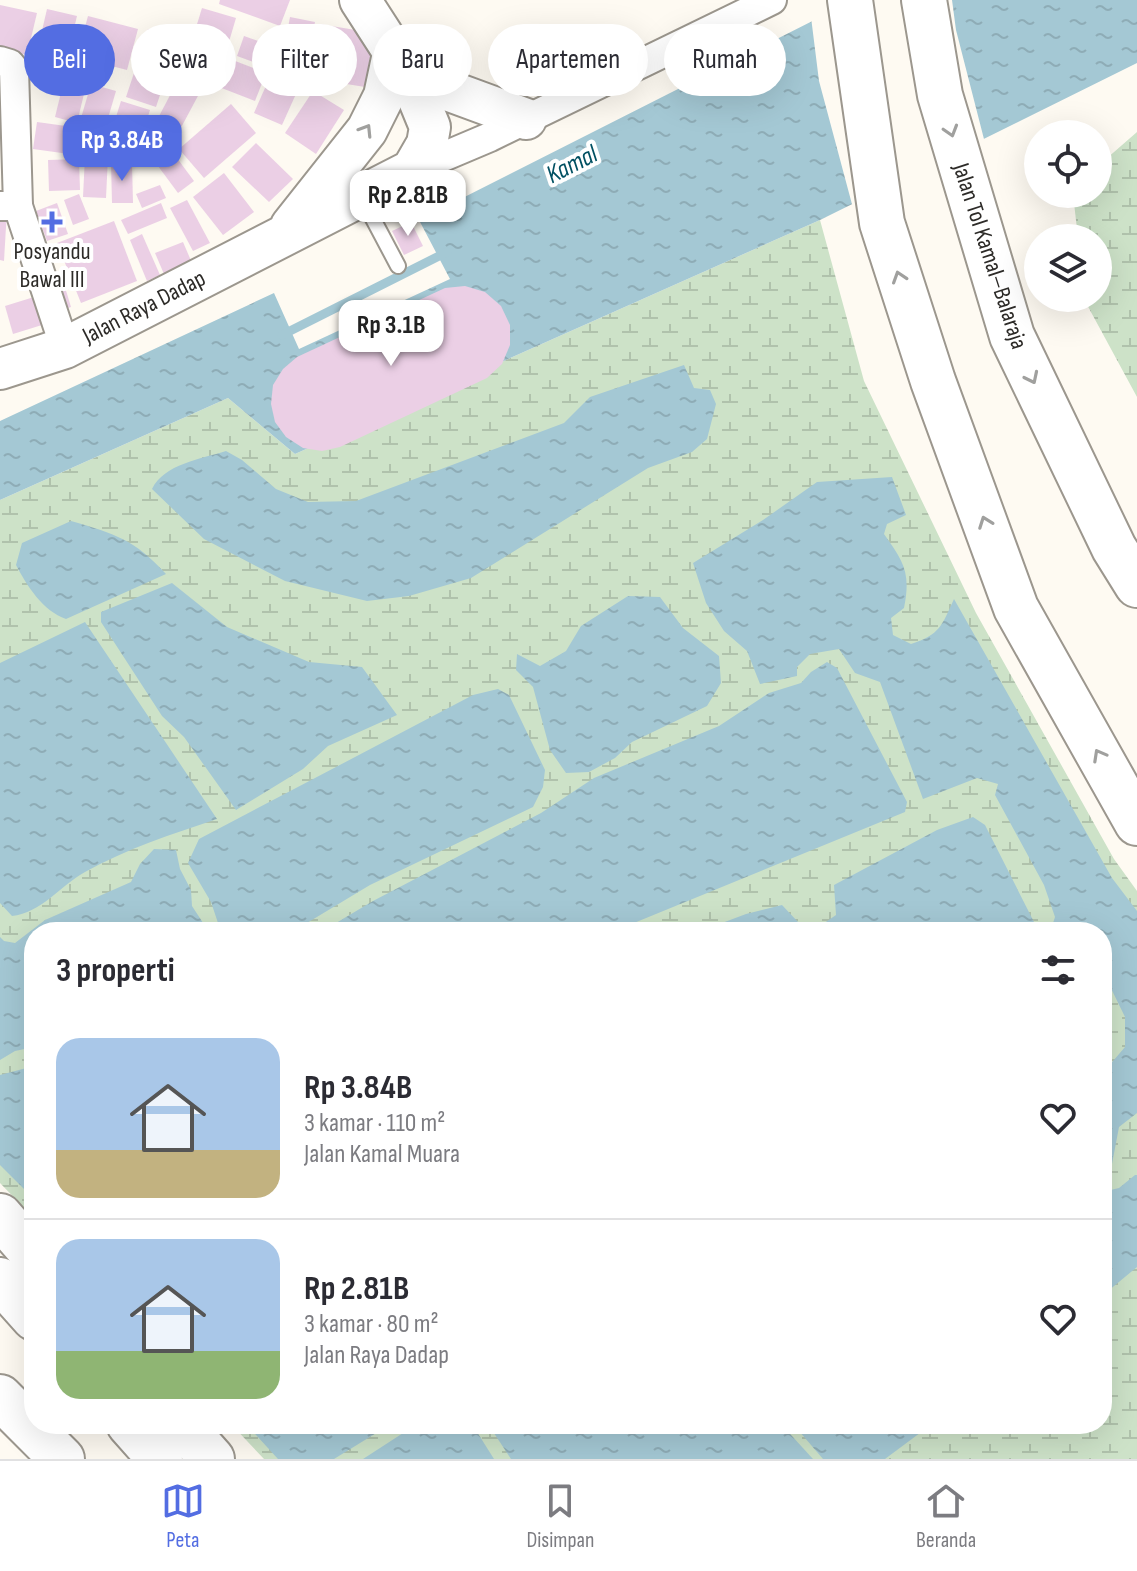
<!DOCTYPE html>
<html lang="id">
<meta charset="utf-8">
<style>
body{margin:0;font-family:"Sofia Sans Condensed",sans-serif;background:#f7f7f7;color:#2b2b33;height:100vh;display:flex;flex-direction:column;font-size:30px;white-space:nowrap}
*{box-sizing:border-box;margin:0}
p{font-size:26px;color:#7c7c81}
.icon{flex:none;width:44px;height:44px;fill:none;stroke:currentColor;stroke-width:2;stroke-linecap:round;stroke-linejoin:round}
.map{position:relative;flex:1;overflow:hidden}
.drawer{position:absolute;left:24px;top:922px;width:1088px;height:512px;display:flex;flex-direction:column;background:#fff;border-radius:32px;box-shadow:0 8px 32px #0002}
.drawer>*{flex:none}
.banner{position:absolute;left:24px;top:24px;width:1090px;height:72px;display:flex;gap:16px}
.tools{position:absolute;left:1024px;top:120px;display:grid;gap:16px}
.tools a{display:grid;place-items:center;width:88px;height:88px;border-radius:50%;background:#fff;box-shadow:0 8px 32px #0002;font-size:40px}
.price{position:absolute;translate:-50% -68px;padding:0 18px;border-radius:16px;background:#fff;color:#222;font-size:26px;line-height:52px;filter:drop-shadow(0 2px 4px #0008)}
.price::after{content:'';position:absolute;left:50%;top:48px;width:24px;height:18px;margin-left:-12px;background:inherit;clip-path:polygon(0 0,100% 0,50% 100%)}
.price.selected{background:#536de2;color:#fff}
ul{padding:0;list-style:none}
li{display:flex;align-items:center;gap:24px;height:200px;padding:0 32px}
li+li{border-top:2px solid #e1e1e2}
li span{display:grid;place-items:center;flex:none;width:224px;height:160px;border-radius:24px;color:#555}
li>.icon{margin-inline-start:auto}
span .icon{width:96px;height:96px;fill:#fffc;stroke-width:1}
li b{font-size:34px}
h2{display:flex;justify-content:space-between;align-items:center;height:96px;padding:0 32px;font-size:34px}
.pill{padding:0 28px;border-radius:36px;background:#fff;box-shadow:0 8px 32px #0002;font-size:28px;line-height:72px}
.pill.selected{background:#536de2;color:#fff}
.tabs{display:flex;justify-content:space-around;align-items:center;height:112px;border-top:2px solid #e1e1e2;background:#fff;font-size:22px;color:#7c7c81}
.tabs a{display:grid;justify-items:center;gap:4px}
.tabs .selected{color:#536de2}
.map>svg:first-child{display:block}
.wetland{fill:url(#wetland-marsh)}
.water{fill:url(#water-ripples)}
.pier{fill:#fefaf2}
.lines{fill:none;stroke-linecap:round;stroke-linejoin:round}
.stream{stroke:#a4c8d4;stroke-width:9}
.building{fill:#ebcfe5}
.lane-casing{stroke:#9c978e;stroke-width:18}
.street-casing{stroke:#9c978e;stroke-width:32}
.secondary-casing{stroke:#9c978e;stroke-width:44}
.highway-casing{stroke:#9c978e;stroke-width:48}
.lane{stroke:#fff;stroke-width:14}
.street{stroke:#fff;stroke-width:28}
.secondary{stroke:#fff;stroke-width:40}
.highway{stroke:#fff;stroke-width:44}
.oneway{stroke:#a0a09e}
.poi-dot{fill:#536de2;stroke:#fff;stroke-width:3}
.labels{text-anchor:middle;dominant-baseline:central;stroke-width:8;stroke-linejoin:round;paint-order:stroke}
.poi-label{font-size:24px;fill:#2d2b28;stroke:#fff}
.street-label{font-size:24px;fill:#2d2b28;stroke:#fff}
.water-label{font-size:26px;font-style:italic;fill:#015062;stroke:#fff}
</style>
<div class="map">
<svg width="1137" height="1459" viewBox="0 0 1137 1459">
<defs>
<pattern id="wetland-marsh" width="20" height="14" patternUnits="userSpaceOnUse" patternTransform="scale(2)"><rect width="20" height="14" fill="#cde2c8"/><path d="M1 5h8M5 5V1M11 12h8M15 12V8" fill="none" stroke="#b0c2ac"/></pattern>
<pattern id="water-ripples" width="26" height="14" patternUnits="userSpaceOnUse" patternTransform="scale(2)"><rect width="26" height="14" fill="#a4c8d4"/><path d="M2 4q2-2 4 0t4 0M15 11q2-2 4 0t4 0" fill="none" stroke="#8eacb6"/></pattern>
</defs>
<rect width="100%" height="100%" fill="#fefaf2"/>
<g class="wetland">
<polygon points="1137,132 1137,397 1085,301 1084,298 1098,298 1098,238 1078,238 1073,194 1098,194 1098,166"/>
<polygon points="820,220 864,381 976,613 1114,859 1137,891 1137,1459 264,1459 231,1424 1102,1424 1102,932 34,932 34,1218 0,1183 0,500 228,398 295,454"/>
</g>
<g class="water">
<polygon points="854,0 1137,0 1137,63 820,220 295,454 228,398 0,500 0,421 274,293 299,349 450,279 419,220"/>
<path d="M684,365L694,388L710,390L716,404L707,439L692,452L648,468L471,578L409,596L367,601L285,581L204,539L152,489C164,464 201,459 226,451L242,460L276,489L308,502L356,501L564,423L590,397Z"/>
<path d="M892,477L906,515L887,524L884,534C904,562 911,573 904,608L891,618L893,635L911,644C940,635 942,625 954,599L1112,878L1137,911V1113L1119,1127L1112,1164L1102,1159V1074L1125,1047V1017L1102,970V932H698L746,914L782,905L798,922L817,928L836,915L834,885L937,830L973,817L985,825L1036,926L1051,929L1055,917L1044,885L995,795L998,784L977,778L923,799L880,682L855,673L839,649L810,654L797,667V676L760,684L747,651L724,631L706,603L693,563L763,520L817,482Z"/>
<path d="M71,521C115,534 134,539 166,574L66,619C43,611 27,586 16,565L22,543Z"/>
<polygon points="172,583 227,627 309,662 362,667 397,715 328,746 303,769 236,810 184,737 162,716 101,622 101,612"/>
<polygon points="628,596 660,597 683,628 719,656 721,683 707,706 632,742 615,758 589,772 566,773 550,750 533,687 516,670 517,654 540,666 566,651 581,626"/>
<path d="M85,622L217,819C172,834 126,849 85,872C60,886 41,913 12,916L0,903V663Z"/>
<polygon points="827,662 837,668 907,802 905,812 612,932 321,932 373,901 541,813 594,778 719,726 769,693 801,683 811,672"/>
<polygon points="498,689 509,695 545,770 543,787 533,807 370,885 292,932 221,932 211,902 188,863 199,839 473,695"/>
<polygon points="154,849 176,850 180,869 191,890 192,906 209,932 34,932 34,1047 15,1051 0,1060 0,937 4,941 15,943 45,920 131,882 140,864"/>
<polygon points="34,1066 34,1199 0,1165 0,1075"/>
<polygon points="1135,1175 1137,1175 1137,1267 1102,1296 1102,1192 1119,1188"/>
<polygon points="246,1424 391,1424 334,1459 278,1459"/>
<polygon points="417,1424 472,1424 494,1459 363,1459"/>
<polygon points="488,1424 781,1424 813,1459 511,1459"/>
<polygon points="793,1424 932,1424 885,1459 823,1459"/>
</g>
<polygon class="pier" points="845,0 952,0 956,30 985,143 853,208 819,81 811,17"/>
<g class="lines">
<polyline class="stream" points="282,335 447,252"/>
</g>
<g class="building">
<polygon points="220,0 290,0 280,26 219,4"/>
<polygon points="0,5 37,13 27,55 0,49"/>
<polygon points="202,8 236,18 228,45 194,34"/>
<polygon points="47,9 77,16 71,41 41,35"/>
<polygon points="88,16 138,29 127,70 77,57"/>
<polygon points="290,17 315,22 307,68 281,64"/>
<polygon points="319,24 374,33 365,87 310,78"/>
<polygon points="148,29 222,52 211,88 137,64"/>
<polygon points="244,36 275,47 267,67 237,56"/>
<polygon points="33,39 69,48 58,88 23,79"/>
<polygon points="230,59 266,73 255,101 219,87"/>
<polygon points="68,64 90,69 77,123 55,117"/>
<polygon points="135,70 165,80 156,107 126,97"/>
<polygon points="272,72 300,85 282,125 254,113"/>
<polygon points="177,82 199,94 169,150 147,139"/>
<polygon points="91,84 116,91 101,142 76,135"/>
<polygon points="313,91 344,110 316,154 285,133"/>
<polygon points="121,101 150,110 136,155 107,146"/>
<polygon points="231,104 256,133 204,178 179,149"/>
<polygon points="37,122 73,127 69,154 33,149"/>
<polygon points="256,143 293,179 269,202 232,167"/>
<polygon points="174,154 194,181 178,193 158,166"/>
<polygon points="85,156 108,157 106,198 83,197"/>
<polygon points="79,159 80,190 49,191 48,160"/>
<polygon points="111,163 132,163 133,203 112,203"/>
<polygon points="224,173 254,212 223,235 193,197"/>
<polygon points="160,185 166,198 142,208 136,194"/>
<polygon points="79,194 89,219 73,225 64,200"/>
<polygon points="187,200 210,243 193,251 170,208"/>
<polygon points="57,203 68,234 47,241 36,211"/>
<polygon points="161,203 167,218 128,234 121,220"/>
<polygon points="0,210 7,210 4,261 0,260"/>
<polygon points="114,221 137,281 81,303 57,243"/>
<polygon points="411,222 423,246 404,255 392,231"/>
<polygon points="142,234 160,275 147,281 130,240"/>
<polygon points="183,242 192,263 164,274 155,253"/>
<polygon points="61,274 71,307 55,312 44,280"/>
<polygon points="465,286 485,292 501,306 510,325 510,345 502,364 487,378 340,447 322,451 303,448 286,437 275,422 271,404 273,385 283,369 297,357 445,288"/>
<polygon points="34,297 42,325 13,334 5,306"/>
</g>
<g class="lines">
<g class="lane-casing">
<polyline id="lane" points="362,198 398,266"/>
</g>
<g class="street-casing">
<g id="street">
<polyline points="0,61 10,64 14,69 18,206"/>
<polyline points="412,170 490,137 772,0"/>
<polyline points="0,206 18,206 65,348"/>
</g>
</g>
<g class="secondary-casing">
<g id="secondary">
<polyline points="409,76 526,119"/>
<polyline points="291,226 367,130 384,96 394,49"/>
<polyline points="0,369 65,348 412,170 427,144 430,127 409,76 360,0"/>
</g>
</g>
<g class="highway-casing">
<g id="highway">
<polyline points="850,0 882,223 933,381 1016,608 1137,823"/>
<polyline points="924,0 940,95 1012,336 1114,548 1137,585"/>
<polyline points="0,1216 34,1255"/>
<polyline points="0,1280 34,1318"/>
<polyline points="0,1397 62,1459"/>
<polyline points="129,1424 160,1459"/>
<polyline points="181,1424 212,1459"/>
</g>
</g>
<use href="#lane" class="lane"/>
<use href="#street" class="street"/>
<use href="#secondary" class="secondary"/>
<use href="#highway" class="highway"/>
</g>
<defs><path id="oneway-chevron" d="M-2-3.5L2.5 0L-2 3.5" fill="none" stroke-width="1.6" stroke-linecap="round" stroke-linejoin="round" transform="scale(2)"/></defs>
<g class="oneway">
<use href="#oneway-chevron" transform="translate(366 130) rotate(-58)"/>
<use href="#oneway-chevron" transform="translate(951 131) rotate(73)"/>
<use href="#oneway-chevron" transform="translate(899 277) rotate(-108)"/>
<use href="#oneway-chevron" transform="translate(1032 378) rotate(64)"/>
<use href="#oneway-chevron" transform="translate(985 522) rotate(-110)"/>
<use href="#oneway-chevron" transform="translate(1099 755) rotate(-119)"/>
</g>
<path class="poi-dot" d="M48 210h8v8h8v8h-8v8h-8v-8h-8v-8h8z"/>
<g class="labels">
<g class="poi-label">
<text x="52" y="251">Posyandu<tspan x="52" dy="28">Bawal III</tspan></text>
</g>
<g class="street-label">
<text transform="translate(990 256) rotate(72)">Jalan Tol Kamal–Balaraja</text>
<text transform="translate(144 307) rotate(-27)">Jalan Raya Dadap</text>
</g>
<g class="water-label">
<text transform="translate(572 165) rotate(-27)">Kamal</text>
</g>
</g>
</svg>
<div class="tools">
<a><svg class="icon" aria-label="locate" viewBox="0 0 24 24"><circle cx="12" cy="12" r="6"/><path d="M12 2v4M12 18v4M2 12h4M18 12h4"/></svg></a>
<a><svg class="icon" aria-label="layers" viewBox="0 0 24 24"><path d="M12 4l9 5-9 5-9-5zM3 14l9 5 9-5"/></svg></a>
</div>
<b class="price selected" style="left:122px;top:183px">Rp 3.84B</b>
<b class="price" style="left:408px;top:238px">Rp 2.81B</b>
<b class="price" style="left:391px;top:368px">Rp 3.1B</b>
<div class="banner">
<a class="pill selected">Beli</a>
<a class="pill">Sewa</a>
<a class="pill">Filter</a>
<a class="pill">Baru</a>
<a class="pill">Apartemen</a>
<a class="pill">Rumah</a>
</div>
<section class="drawer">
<h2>3 properti<svg class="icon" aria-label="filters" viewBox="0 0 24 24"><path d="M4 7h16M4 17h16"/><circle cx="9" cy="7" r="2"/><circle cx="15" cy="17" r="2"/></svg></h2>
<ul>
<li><span style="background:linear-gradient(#a9c7e8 70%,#c2b280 0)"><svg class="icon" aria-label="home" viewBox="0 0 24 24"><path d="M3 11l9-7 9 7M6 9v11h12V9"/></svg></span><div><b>Rp 3.84B</b><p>3 kamar · 110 m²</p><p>Jalan Kamal Muara</p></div><svg class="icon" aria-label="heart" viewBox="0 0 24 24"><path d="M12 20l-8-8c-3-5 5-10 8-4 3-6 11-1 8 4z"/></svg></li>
<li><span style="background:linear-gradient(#a9c7e8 70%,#8fb573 0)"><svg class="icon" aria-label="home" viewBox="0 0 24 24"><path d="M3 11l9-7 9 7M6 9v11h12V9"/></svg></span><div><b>Rp 2.81B</b><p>3 kamar · 80 m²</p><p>Jalan Raya Dadap</p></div><svg class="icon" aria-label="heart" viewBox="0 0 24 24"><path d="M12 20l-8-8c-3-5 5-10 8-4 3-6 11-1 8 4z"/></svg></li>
</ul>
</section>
</div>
<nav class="tabs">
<a class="selected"><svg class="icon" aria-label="map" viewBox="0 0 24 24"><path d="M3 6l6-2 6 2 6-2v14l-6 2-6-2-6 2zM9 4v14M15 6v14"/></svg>Peta</a>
<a><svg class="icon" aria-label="saved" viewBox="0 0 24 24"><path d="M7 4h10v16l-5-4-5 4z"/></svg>Disimpan</a>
<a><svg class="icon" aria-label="home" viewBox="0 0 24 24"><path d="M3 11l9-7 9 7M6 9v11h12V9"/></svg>Beranda</a>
</nav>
